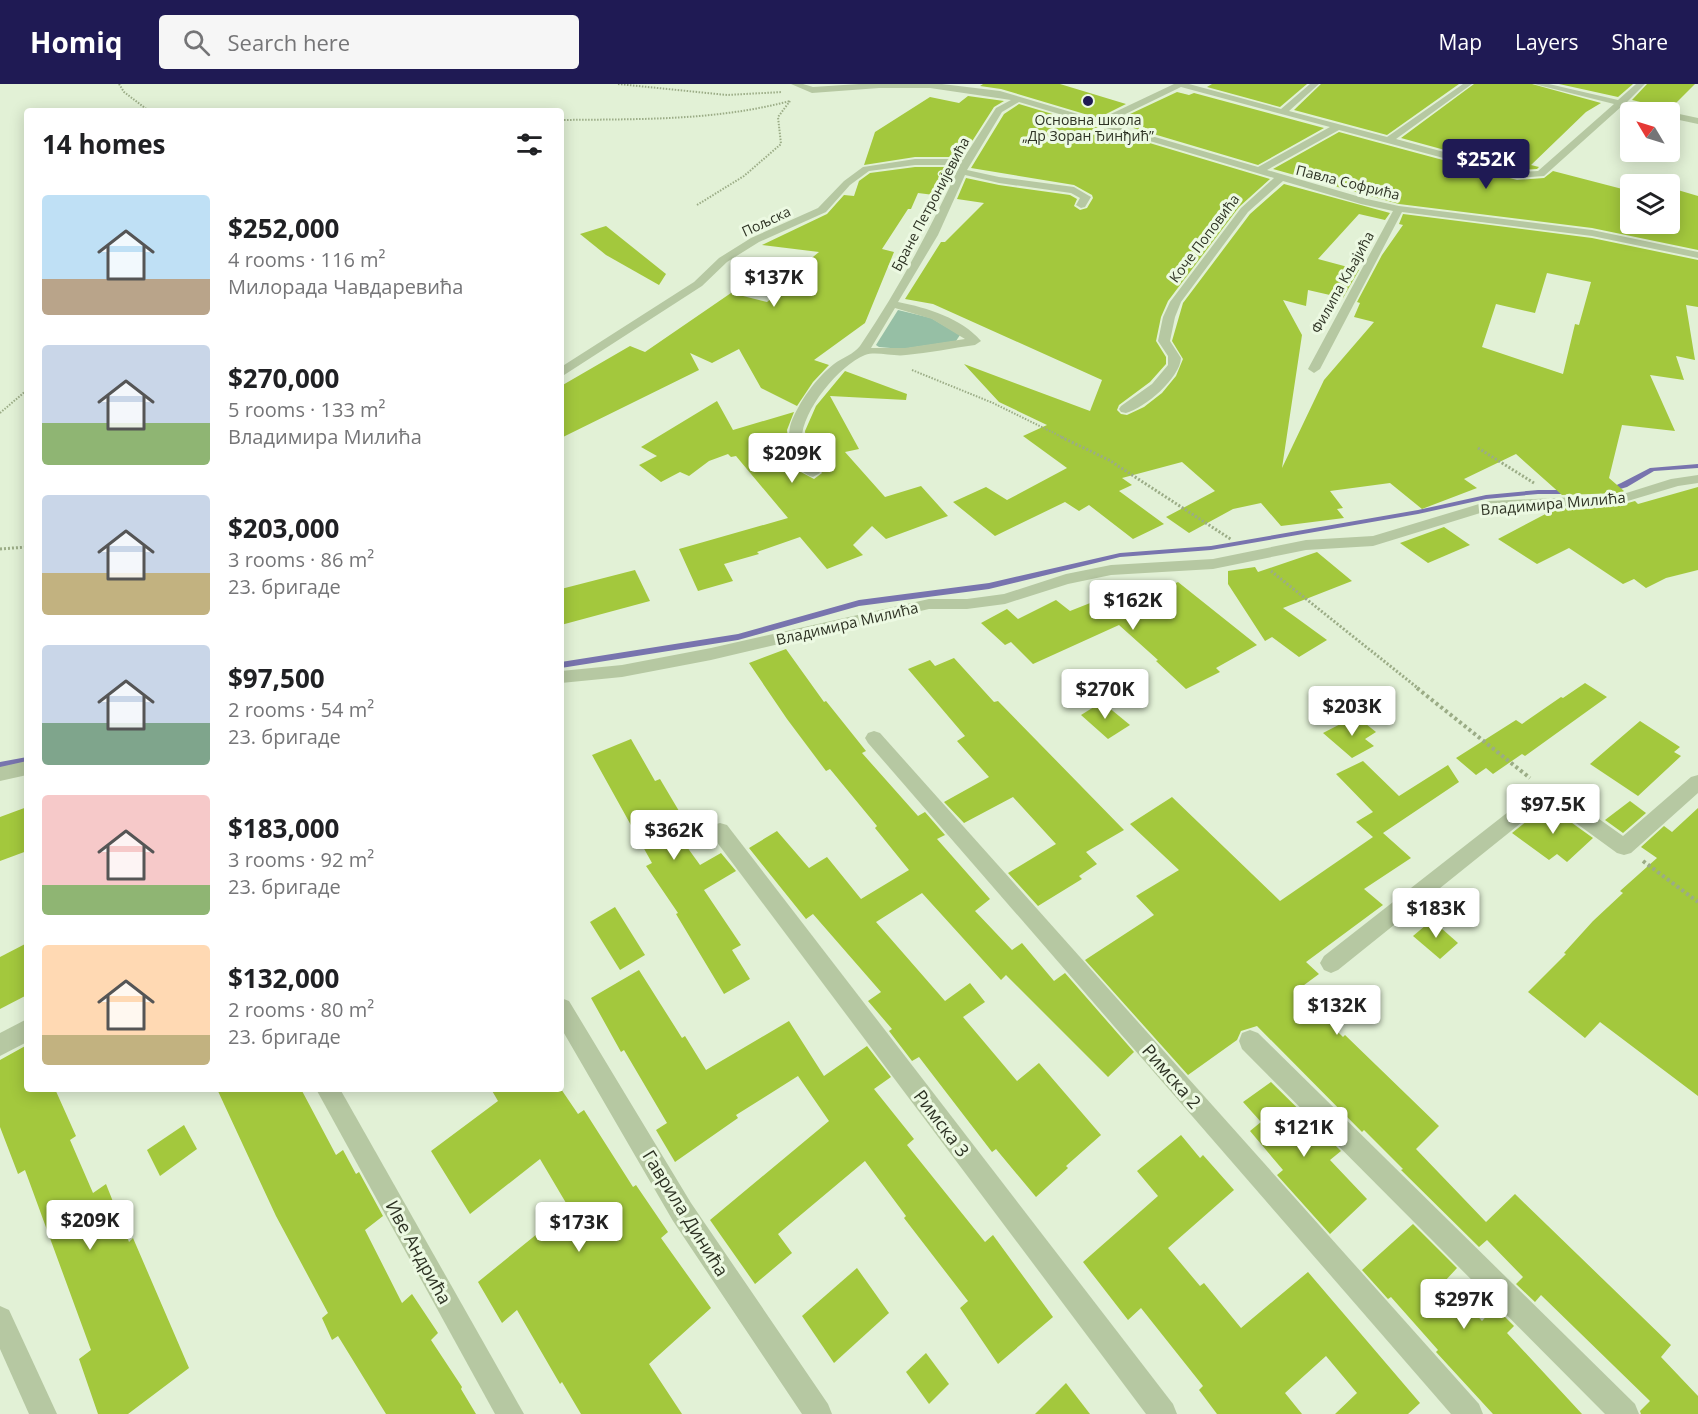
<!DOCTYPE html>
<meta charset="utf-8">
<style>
body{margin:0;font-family:"Open Sans",sans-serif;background:#f6f6f6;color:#202124;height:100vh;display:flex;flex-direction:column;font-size:22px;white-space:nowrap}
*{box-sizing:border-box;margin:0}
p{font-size:20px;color:#757577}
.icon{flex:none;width:33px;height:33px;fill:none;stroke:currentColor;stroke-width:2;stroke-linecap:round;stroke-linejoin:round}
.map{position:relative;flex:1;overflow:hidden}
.side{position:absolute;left:24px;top:24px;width:540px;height:984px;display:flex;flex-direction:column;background:#fff;border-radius:6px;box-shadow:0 3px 15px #0003}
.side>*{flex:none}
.needle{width:39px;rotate:308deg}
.buttons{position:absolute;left:1620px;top:18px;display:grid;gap:12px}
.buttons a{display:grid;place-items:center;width:60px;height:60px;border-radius:6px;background:#fff;box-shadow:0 3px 15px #0003;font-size:30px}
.price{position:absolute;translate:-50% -51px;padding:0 14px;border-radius:6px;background:#fff;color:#222;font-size:20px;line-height:39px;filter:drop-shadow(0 2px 3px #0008)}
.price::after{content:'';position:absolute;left:50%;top:36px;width:18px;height:14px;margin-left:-9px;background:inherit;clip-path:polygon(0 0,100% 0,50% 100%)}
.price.selected{background:#1f1a54;color:#fff}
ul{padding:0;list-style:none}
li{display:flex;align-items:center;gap:18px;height:150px;padding:0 18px}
li span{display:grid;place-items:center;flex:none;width:168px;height:120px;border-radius:6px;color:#555}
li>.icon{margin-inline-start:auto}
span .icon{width:72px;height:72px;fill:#fffc;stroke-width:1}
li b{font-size:26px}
h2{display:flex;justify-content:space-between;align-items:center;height:72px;padding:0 18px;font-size:26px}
header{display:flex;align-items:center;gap:36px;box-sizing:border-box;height:84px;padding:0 30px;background:#1f1a54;color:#fff}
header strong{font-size:28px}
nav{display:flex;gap:33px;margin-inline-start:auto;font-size:21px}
.search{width:420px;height:54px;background:#f6f6f6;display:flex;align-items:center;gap:15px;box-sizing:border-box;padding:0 21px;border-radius:6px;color:#757577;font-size:22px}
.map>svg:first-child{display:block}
.green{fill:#96bfa5}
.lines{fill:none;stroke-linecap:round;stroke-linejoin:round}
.stream{fill:#7874ae;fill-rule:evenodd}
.building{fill:#a3c83d;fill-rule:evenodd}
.path-far2{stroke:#9bac86;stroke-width:2;stroke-dasharray:1.5 1.5;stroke-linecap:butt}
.path-far1{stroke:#9bac86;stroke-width:3;stroke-dasharray:2 2;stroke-linecap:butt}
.path{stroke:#9bac86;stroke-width:4;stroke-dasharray:3 3;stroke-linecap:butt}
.minor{fill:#b6c8a2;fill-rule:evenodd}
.poi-dot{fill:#1f1a54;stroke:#ecf9e2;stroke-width:2}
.labels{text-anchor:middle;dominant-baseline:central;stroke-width:6;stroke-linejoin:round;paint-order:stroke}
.far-poi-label{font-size:14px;fill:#2e3324;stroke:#ecf9e2}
.far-street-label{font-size:14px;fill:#2e3324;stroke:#ecf9e2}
.street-label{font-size:15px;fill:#2e3324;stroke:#ecf9e2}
.near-street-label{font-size:18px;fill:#2e3324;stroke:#ecf9e2}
</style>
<header>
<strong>Homiq</strong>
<div class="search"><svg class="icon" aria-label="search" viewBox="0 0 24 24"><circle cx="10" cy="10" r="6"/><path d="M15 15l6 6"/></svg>Search here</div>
<nav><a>Map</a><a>Layers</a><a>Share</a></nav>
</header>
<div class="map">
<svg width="1698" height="1330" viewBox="0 0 1698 1330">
<rect width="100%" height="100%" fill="#e2f1d6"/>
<polygon class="green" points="898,226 931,234 960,251 956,257 902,265 879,263 876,261"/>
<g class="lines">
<g class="stream">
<polygon points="1698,380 1698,384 1654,387 1627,403 1610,408 1606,406 1621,399 1650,384"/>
<polygon points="1538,406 1569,406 1573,408 1569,410 1538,410 1486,415 1418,430 1211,466 1120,473 989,505 859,522 738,556 561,584 561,578 738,550 859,516 989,499 1120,469 1211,462 1418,426 1486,411"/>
<polygon points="27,673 27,681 0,686 0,678"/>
</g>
</g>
<g class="building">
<polygon points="983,0 1060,0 1126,20 1098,34 1001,5 980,2"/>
<polygon points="1212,0 1307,0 1280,23 1207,3"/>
<polygon points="1321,0 1459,0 1387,51 1294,26"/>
<polygon points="1474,0 1532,0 1601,19 1586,28 1531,81 1539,83 1537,85 1518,86 1401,54"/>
<polygon points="1559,0 1633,0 1618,13"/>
<polygon points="1647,0 1695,0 1670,25 1632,16"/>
<polygon points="1177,8 1189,11 1194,9 1324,44 1258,81 1113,38"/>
<polygon points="968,12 1004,17 994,23 962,73 915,73 864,81 875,48 930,13 959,19"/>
<path d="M1019,20L1270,95L1239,123L1168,217L1161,233L1156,257L1166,273V280L1150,298L1119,321L1117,326L1121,330L1127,331L1144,323L1162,309L1176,292L1183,275L1172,257L1183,219L1250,130L1284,100L1390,129L1385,136L1359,130L1318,175L1359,186L1343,214L1308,206L1306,222L1283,216L1302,251L1282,384L1324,296L1374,238L1354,233L1360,219L1357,218L1382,171L1403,141L1399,140L1403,130L1592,154L1698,176V223L1686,221L1695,276L1676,272L1684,296L1650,291L1675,347L1622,341L1609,394L1624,407L1620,409L1562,411L1516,370L1464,395L1477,404L1422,425L1390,399L1330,407L1343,424L1337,425L1344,434L1281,442L1261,419L1233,425L1189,449L1166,433L1215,407L1182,378L1122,394L1132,401L1119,407L1164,440L1133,455L1089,421L1079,427L1065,418L995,452L953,418L986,403L1007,416L1067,384L1023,352L1047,341L999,318L964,280L1090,327L1102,296L933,220L905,215L941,158H945L984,119L957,115L966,94L999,101L1070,111L1077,115L1074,122L1080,126L1087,124L1093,114L1092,111L1074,101L971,84L1004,30ZM1547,189L1591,198L1579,241L1575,240L1563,290L1482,263L1496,220L1535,229Z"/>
<polygon points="1339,48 1517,96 1544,94 1553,87 1630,107 1630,140 1670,140 1671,104 1698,112 1698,166 1592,144 1399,120 1273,85"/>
<polygon points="915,83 956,83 942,112 918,109 911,125 908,125 882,165 894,168 865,239 814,276 829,281 813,298 797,322 761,304 739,265 712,279 690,269 699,286 561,354 561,302 630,262 645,268 731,209 767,218 814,179 808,177 819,168 762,161 827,130 844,111 854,112 859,97 870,89"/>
<polygon points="606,142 666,190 659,201 606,171 580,150"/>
<polygon points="845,287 907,310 906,316 830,312 859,365 845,368 885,413 921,402 948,432 886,455 872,442 853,461 863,471 827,485 800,453 757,468 759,470 724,480 733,497 698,507 679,465 788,434 736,372 731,373 728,370 709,377 689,392 680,388 661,398 639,381 657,372 641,363 717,317 733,346 794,328 787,346 790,371 799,387 814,395 822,389 807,366 805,347 816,322"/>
<polygon points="1698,403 1698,486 1666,494 1646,504 1634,495 1623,500 1569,464 1537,480 1498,455 1555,425 1621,421 1635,417 1638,420"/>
<polygon points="1444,443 1470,461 1428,479 1400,459"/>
<polygon points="1317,468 1352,497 1283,524 1327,556 1299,573 1272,553 1265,557 1228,500 1228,487 1255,483 1258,488"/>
<polygon points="635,486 650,517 561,541 561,505"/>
<polygon points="1178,498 1257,561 1216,584 1220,588 1186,605 1156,577 1158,576 1119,541 1033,580 1011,558 1005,561 981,539 1007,525 1018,535 1056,516 1070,527 1118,508 1132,521"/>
<polygon points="786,565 824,618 826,617 866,667 862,669 918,732 925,728 945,751 937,755 990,815 975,827 1012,866 1022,859 1054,897 1065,889 1134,968 1108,993 1006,891 1001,896 922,809 876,838 945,917 970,899 985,918 963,933 1017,997 1039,979 1101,1051 1066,1082 1068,1084 1036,1113 996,1065 992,1068 919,973 912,977 889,947 892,945 868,917 881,908 813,830 806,835 749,764 777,747 809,784 827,773 861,815 909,786 875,744 877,742 830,685 826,687 787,635 749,579"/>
<polygon points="954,574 994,618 998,617 1124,746 1086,768 1097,780 1079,792 1082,795 1038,822 1008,789 1056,760 1013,713 964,739 944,718 989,693 957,657 965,652 908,585 930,576 935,582"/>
<polygon points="1585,599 1607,613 1525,672 1522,670 1493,690 1486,684 1476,691 1456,674 1516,636 1522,640 1561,613 1563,614"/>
<polygon points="1102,618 1130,641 1108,655 1081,631"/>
<polygon points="1356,632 1376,648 1365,655 1374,662 1352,674 1323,649"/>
<polygon points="1640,637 1680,663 1674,668 1681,672 1638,712 1590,680"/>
<polygon points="631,655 655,697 660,695 679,727 666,734 700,781 721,769 736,787 704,806 741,861 732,866 750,895 724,910 676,830 678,829 646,782 652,779 592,671"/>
<polygon points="1363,677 1399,712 1448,681 1459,698 1383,749 1411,774 1364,805 1383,821 1306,878 1319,890 1296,907 1343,953 1345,951 1439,1042 1416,1065 1486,1138 1515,1110 1671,1261 1661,1273 1698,1312 1698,1330 1641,1330 1640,1327 1650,1317 1541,1211 1535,1218 1516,1200 1523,1193 1487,1156 1479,1163 1401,1086 1403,1085 1364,1046 1362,1048 1257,942 1241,947 1237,956 1188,991 1085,876 1154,831 1136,812 1179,786 1130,740 1172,713 1280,817 1373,753 1356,738 1373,728 1336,690"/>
<polygon points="1630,717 1646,729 1623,749 1605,736"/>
<polygon points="1547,721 1593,754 1567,778 1557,770 1549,776 1512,749"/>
<polygon points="27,723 27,767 0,777 0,733"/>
<polygon points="1698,724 1698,1012 1600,938 1585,954 1528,908 1566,870 1564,869 1593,837 1623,809 1620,807 1657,774 1641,763 1664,742 1672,748"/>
<polygon points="615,823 645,871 620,886 590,838"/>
<polygon points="1432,836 1458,859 1440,875 1413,852"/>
<polygon points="27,859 27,911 0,925 0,873"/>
<polygon points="639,886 682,954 685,952 706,986 789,937 824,992 867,962 891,993 874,1005 914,1055 907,1061 985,1158 993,1151 1053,1233 998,1280 960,1224 968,1217 904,1134 906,1132 865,1077 778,1150 792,1169 755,1200 710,1136 829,1037 798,992 736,1031 738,1034 675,1078 656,1046 667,1039 624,966 621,968 591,914"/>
<polygon points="27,961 27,1005 55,1005 76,1052 70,1056 93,1109 106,1100 129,1158 133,1154 189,1284 128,1330 98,1330 79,1275 91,1266 25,1086 18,1090 0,1043 0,976"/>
<polygon points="1271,998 1341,1067 1330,1076 1367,1115 1330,1150 1277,1091 1283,1086 1250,1047 1261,1038 1243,1018"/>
<polygon points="217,1005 301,1005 336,1071 343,1066 356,1090 359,1088 383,1132 365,1146 402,1219 412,1210 438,1249 431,1256 462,1303 461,1305 476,1330 386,1330 338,1252 332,1256 322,1234 328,1229 276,1132"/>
<polygon points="491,1005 561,1005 578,1030 584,1026 633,1103 636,1101 668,1148 661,1154 711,1224 649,1280 682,1330 581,1330 562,1298 560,1300 517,1226 502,1239 478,1198 569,1124 540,1075 470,1130 431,1067 498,1017"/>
<polygon points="184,1041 197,1065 160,1092 147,1066"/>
<polygon points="1181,1051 1200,1074 1203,1071 1234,1106 1168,1164 1200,1202 1204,1199 1241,1244 1308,1188 1420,1319 1408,1330 1335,1330 1357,1309 1326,1272 1285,1309 1302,1330 1217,1330 1199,1306 1203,1302 1141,1224 1128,1236 1083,1178 1158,1112 1137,1087"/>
<polygon points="1413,1140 1457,1184 1445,1197 1482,1237 1495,1223 1514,1242 1507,1249 1582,1330 1493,1330 1436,1268 1438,1266 1391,1213 1388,1215 1362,1186"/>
<polygon points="857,1184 889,1229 834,1279 802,1232"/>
<polygon points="926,1269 949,1300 929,1320 906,1288"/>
<polygon points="1066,1299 1090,1330 1035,1330"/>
</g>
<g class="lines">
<g class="path-far2">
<polyline points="119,0 124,8 149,27"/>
<polyline points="618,0 727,11 782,8"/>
<path d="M561,36C639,35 714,37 790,17"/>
<polyline points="697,121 744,92 781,60 778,33 790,17"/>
<polyline points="912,286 993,319 1064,354"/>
<polyline points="0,329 27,306"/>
</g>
<g class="path-far1">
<polyline points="1061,353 1109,376 1232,456"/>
<polyline points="1478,364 1534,399"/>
<polyline points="0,465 27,463"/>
<polyline points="1271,487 1419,605"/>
</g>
<g class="path">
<polyline points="1417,604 1530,694"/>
<polyline points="1643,777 1698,818"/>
</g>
<g class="minor">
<path d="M791,0H803L813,3L859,0H942L1000,7L1098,36L1174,0H1189L1281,25L1310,0H1319L1289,27L1387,53L1463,0H1472L1396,55L1518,88L1538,87L1614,20L1534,0H1549L1618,16L1636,0H1645L1627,18L1664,26L1665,28H1652L1622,22L1544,92L1518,94L1339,46L1267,86L1367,115L1399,122L1592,146L1698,168V174L1592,152L1402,128L1320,285L1314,289L1308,285L1393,127L1361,120L1283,97L1248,128L1181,218L1175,233L1170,257L1181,274C1180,294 1145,324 1126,329L1121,328L1119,325L1121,322L1152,300L1168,281V272L1158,257L1163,233L1170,218L1241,124L1274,94L1019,18L1002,28L967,86L999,93L1074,103L1091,113L1085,123L1081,124L1076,121L1080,114L1071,109L999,99L965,91L938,151L898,218C928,224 961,234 981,257L975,261C952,264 929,269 906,271C894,273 876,267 865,271C839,281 799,330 802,358C804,372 812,378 820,389L813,393C793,388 785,357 791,339C799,318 816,294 834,280C842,274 854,270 860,262C899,205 931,143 960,81H915L869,87L850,101L826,128L759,158L727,178L702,202L561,293V283L694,198L719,174L751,154L818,124L844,97L863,83L915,75H963L996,24L1011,16L930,4H879L812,9ZM1181,3L1330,43L1258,83L1107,39ZM895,224L932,235L965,255L905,264H871Z"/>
<polygon points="1670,28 1698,34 1698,40 1670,34"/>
<polygon points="1698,391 1698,399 1678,402 1621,419 1490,426 1373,462 1306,466 1213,485 1111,491 1068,500 1005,520 967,525 929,525 711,576 622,593 561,599 561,587 622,581 711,564 929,515 967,515 1004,510 1066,490 1111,481 1213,475 1306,456 1373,452 1489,417 1620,411 1671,395"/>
<polygon points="874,647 880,649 1479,1320 1483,1330 1451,1330 868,659 865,654 868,649"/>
<polygon points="27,677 27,691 0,697 0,683"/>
<polygon points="1698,691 1698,709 1631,769 1624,771 1617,769 1547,718 1338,886 1331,889 1324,886 1320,879 1324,872 1540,703 1547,701 1554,703 1623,752 1691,693"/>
<polygon points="720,739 727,741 1173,1320 1177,1330 1146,1330 713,753 710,747 713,741"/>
<polygon points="561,914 569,917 691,1119 828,1320 832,1330 802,1330 673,1137 561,944"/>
<polygon points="27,935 27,958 0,972 0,949"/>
<polygon points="1250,946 1258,949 1635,1320 1639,1330 1605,1330 1242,965 1239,957 1242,949"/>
<polygon points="316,1005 340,1005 524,1330 495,1330"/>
<polygon points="0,1222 9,1226 57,1330 29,1330 0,1265"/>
</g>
</g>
<circle class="poi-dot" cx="1088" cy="17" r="6"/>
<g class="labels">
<g class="far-poi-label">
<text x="1088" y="35">Основна школа<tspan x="1088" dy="16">„Др Зоран Ђинђић”</tspan></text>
</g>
<g class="far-street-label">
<text transform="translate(1348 98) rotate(14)">Павла Софрића</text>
<text transform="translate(930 120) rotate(-62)">Бране Петронијевића</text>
<text transform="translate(766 137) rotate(-25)">Пољска</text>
<text transform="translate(1204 154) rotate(-53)">Коче Поповића</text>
<text transform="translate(1342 198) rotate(-61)">Филипа Кљајића</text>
</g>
<g class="street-label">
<text transform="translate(1553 419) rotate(-5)">Владимира Милића</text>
<text transform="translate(847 539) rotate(-13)">Владимира Милића</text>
</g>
<g class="near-street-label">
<text transform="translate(1172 992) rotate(49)">Римска 2</text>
<text transform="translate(942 1039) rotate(53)">Римска 3</text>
<text transform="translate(686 1129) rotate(58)">Гаврила Динића</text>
<text transform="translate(419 1168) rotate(61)">Иве Андрића</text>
</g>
</g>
</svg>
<div class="buttons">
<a><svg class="needle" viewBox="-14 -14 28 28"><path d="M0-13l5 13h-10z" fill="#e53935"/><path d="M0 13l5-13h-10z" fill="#757577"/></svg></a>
<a><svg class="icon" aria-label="layers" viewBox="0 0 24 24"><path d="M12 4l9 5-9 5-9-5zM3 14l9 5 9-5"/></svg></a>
</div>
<b class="price selected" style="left:1486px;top:106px">$252K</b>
<b class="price" style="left:774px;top:224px">$137K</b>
<b class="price" style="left:792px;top:400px">$209K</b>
<b class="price" style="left:1133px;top:547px">$162K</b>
<b class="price" style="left:1105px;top:636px">$270K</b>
<b class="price" style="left:1352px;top:653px">$203K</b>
<b class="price" style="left:1553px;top:751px">$97.5K</b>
<b class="price" style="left:674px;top:777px">$362K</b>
<b class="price" style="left:1436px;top:855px">$183K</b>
<b class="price" style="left:1337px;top:952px">$132K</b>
<b class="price" style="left:1304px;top:1074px">$121K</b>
<b class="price" style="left:90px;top:1167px">$209K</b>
<b class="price" style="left:579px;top:1169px">$173K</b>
<b class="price" style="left:1464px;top:1246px">$297K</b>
<section class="side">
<h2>14 homes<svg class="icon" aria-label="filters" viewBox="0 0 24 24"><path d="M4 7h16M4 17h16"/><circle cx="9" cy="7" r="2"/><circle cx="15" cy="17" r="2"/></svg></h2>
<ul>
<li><span style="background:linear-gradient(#bfe0f5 70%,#b9a48a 0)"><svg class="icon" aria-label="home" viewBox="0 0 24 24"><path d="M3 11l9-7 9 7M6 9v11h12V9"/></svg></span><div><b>$252,000</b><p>4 rooms · 116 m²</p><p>Милорада Чавдаревића</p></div></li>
<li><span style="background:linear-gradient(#c9d6e8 65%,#8fb573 0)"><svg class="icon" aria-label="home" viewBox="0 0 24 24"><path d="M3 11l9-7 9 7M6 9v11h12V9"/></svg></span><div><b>$270,000</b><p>5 rooms · 133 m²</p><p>Владимира Милића</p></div></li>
<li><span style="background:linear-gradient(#c9d6e8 65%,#c2b280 0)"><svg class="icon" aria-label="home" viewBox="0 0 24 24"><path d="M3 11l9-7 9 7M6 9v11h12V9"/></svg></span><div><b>$203,000</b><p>3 rooms · 86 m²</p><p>23. бригаде</p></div></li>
<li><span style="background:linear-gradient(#c9d6e8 65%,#7fa58c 0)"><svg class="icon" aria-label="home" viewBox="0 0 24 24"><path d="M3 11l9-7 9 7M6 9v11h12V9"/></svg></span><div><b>$97,500</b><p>2 rooms · 54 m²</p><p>23. бригаде</p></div></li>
<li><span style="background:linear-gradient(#f6c9c9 75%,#8fb573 0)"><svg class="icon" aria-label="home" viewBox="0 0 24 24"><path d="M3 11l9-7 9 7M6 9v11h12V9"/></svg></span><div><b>$183,000</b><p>3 rooms · 92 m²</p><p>23. бригаде</p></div></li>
<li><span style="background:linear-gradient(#ffd9b3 75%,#c2b280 0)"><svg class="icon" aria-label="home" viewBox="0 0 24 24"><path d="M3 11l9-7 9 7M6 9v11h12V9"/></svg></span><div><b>$132,000</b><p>2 rooms · 80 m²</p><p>23. бригаде</p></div></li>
</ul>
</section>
</div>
